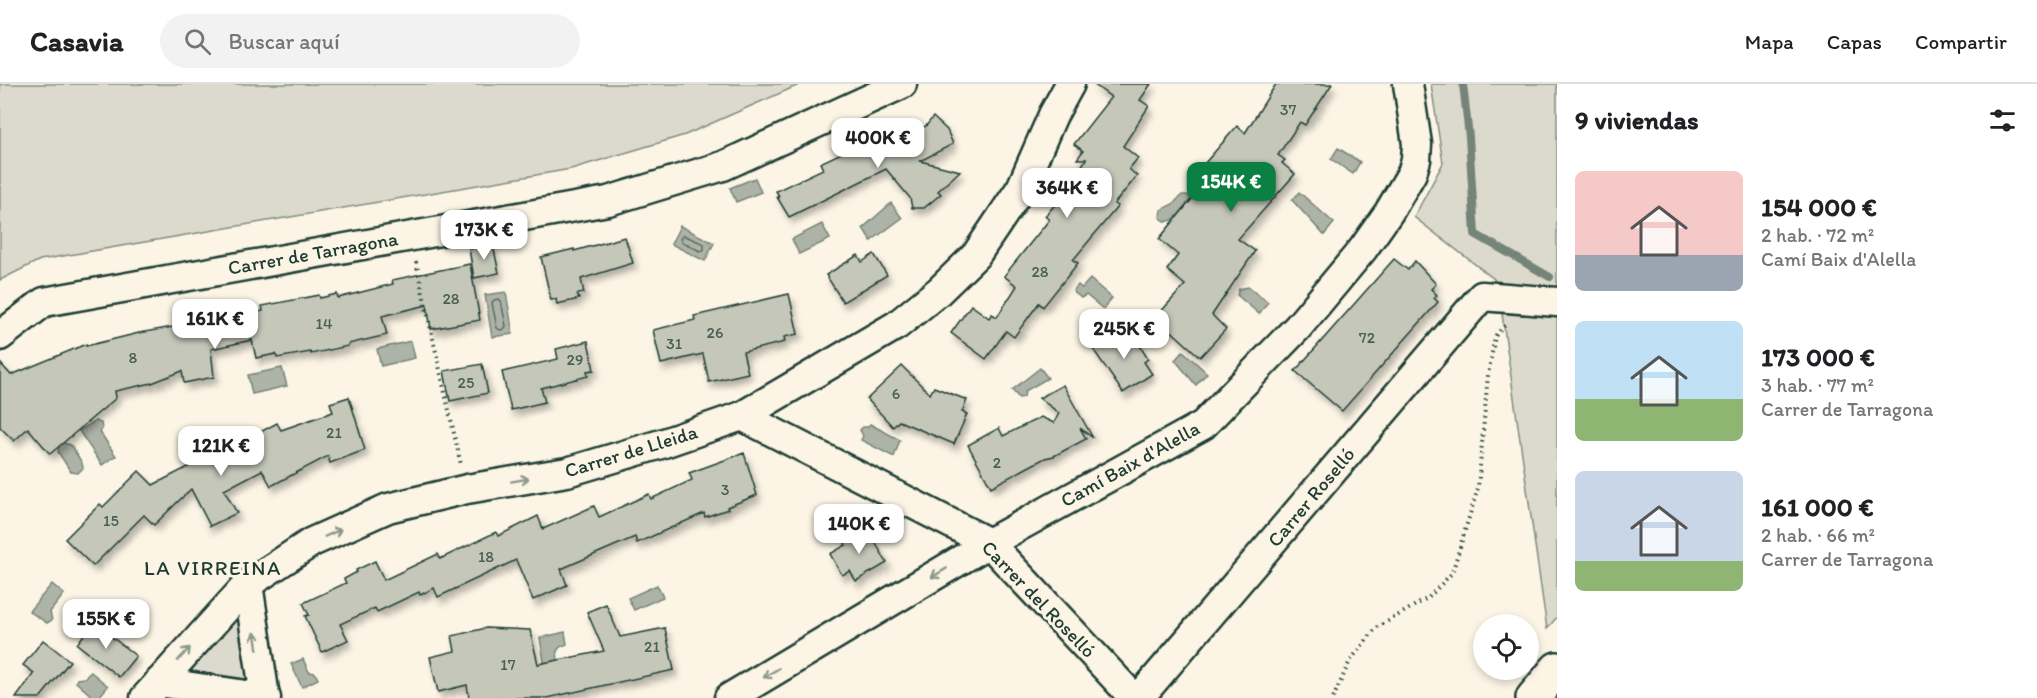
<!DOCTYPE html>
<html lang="es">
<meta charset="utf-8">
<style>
body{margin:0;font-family:Itim,sans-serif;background:#f2f2f2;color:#202124;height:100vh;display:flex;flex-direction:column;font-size:22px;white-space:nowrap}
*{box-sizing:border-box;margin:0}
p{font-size:20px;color:#757577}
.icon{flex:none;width:33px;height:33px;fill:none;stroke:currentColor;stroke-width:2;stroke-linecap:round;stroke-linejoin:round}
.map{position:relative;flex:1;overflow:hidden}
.panel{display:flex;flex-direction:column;background:#fff;width:480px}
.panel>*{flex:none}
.fabs{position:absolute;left:1473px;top:530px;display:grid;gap:12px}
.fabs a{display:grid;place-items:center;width:66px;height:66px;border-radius:50%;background:#fff;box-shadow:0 3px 9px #0003;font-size:30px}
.price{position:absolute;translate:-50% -51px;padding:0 14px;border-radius:12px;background:#fff;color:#222;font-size:20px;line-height:39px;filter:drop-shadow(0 2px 3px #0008)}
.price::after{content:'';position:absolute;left:50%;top:36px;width:18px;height:14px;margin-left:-9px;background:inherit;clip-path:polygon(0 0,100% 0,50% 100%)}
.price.current{background:#0b8043;color:#fff}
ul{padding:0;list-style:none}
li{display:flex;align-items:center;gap:18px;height:150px;padding:0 18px}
li span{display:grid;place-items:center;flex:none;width:168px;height:120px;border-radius:9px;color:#555}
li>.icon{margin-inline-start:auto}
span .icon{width:72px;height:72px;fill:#fffc;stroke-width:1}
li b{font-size:26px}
h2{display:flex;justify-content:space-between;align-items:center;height:72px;padding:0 18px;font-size:26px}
header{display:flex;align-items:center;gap:36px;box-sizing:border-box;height:84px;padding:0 30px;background:#fff;border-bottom:2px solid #e0e0e0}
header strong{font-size:28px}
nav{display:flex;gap:33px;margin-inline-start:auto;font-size:21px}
.search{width:420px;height:54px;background:#f2f2f2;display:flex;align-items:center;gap:15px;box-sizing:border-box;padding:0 21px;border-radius:33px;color:#757577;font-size:22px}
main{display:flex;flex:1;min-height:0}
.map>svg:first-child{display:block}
.green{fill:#dcdacc;stroke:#7e8c80;stroke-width:1.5}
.water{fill:#aeb3a7;stroke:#758479;stroke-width:1.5}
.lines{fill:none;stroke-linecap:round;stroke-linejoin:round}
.shore{stroke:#586c62;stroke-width:1.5}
.stream{stroke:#758479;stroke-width:8}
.building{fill:#c5c7b9;stroke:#1f3d34;stroke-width:1.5;filter:url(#shadow)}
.minor-casing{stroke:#1f3d34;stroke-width:33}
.motorway-casing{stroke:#1f3d34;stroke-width:38}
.path{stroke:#1f3d34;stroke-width:4;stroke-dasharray:1.5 4.5;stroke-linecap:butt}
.minor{stroke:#fcf5e5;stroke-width:28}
.motorway{stroke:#fcf5e5;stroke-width:33}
.oneway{stroke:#8e998c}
.labels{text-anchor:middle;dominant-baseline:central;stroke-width:6;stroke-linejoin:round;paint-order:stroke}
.number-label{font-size:16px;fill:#486055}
.street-label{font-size:20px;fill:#1f3d34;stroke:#fcf5e5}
.neighbourhood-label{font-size:21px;letter-spacing:1.5px;fill:#1f3d34;stroke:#fcf5e5}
</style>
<header>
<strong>Casavia</strong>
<div class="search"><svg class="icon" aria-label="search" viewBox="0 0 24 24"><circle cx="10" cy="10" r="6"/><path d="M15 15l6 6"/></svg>Buscar aquí</div>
<nav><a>Mapa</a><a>Capas</a><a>Compartir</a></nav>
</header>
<main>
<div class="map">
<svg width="1557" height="614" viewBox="0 0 1557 614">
<defs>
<filter id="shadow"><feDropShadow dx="3.5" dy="6" stdDeviation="3" flood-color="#0004"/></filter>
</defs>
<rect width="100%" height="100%" fill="#fcf5e5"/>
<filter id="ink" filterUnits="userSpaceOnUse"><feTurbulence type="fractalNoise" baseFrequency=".0167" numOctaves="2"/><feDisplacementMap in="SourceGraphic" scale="12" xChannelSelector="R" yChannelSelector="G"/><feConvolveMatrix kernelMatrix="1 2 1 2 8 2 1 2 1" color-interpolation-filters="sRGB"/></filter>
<g filter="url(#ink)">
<g class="green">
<polygon points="0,0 801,0 685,51 571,85 40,176 0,196"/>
<polygon points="1431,0 1557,0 1557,533 1547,545 1501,223 1494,195 1414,133 1443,79"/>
<polygon points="239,532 248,593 245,597 192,590 190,582"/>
</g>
<g class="water">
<polygon points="1338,64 1360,78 1353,90 1331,75"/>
<polygon points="755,94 761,108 736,118 730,104"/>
<polygon points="1299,108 1334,139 1324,151 1292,116"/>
<path d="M1182,111H1188L1190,114L1189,117C1182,126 1171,146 1160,133L1161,126L1173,120Z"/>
<polygon points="891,119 902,134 871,157 863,144"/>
<polygon points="822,140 830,155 799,170 792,155"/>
<polygon points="680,142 714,159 705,177 671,160"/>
<polygon points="1090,195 1112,214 1103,225 1086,211 1081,214 1073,207 1078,201 1082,204"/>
<polygon points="1248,203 1268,218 1259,230 1237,211 1239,205"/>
<polygon points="506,208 513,250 492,253 485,211"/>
<polygon points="411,257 415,274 381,282 377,265"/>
<polygon points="1183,267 1207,289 1196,301 1175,276"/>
<polygon points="282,284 287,302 252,310 248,291"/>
<polygon points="1040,284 1048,294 1025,307 1024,313 1019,314 1012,306"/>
<polygon points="95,337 101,339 102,345 100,348 116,372 102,381 79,347"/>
<polygon points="870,340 900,356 894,373 861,356 863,352 860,346 863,343 868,343"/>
<polygon points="63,359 71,361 82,379 83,384 78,389 71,388 58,368 59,362"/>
<polygon points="52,500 64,510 50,528 52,536 47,539 29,527"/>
<polygon points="657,501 663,513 634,526 628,514"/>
<polygon points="565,548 567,560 560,563 557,567 559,587 546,589 540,554"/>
<polygon points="303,575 309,588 315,589 318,595 302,603 291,580"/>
<polygon points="91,588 108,602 98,614 94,614 76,598 77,595 84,594"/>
</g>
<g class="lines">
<g class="shore">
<polygon points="683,151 704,160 704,166 700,167 682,158 680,155"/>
<polygon points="499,215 501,217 506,242 504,245 500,246 497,244 492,219 494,216"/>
</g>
<polyline class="stream" points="1463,0 1469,53 1475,150 1550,193"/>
</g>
<g class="building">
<polygon points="1093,0 1151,0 1140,16 1149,22 1123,62 1138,74 1129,85 1137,92 1114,120 1118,122 1073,176 1078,179 1043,223 1039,219 1014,253 1006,247 986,275 951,249 971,221 989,234 992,230 997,233 1017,202 1004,192 1049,136 1045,132 1067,107 1086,75 1077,75 1083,67 1074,60 1111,13"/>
<polygon points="1276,0 1332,0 1305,41 1300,38 1278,71 1285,76 1282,79 1295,90 1238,155 1255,167 1212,231 1226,245 1200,273 1156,233 1185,201 1167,186 1178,171 1159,155 1215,87 1205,79 1237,42 1245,49"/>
<polygon points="933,33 947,46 953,60 920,77 960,87 938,107 941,110 924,124 912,124 910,114 886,85 789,133 777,113 779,112 776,107 823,85 820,79 884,49 889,59 926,42"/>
<polygon points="625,153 633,179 581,195 584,209 577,210 579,215 557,220 556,215 551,216 541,173 574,165 574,167"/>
<polygon points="493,161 499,189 474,194 469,165"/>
<polygon points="874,170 887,191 843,218 826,191 858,171 862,178"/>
<polygon points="1394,175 1408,186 1415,177 1436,200 1431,205 1437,211 1434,214 1438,218 1342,327 1295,287"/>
<polygon points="470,180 480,236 431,245 427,221 382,232 387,251 348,260 348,262 311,270 310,268 277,274 276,270 256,274 252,256 211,265 214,293 184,299 182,287 152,299 115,307 116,314 50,370 28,344 14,357 0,343 0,279 11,291 86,260 86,262 139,249 206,237 208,245 248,236 247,230 263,227 262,222 319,211 320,214 337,210 338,214 393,200 392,196"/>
<polygon points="789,210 798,250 784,253 785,258 743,268 748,289 709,298 703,270 661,280 653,246 695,236 694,232"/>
<polygon points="1129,244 1148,275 1144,278 1152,290 1123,309 1093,265 1119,248 1120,250"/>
<polygon points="588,257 594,286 587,287 588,292 541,304 545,318 511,326 502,288 558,275 556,265"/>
<polygon points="482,280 488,309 450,317 444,287"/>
<polygon points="902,282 930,310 934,303 967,316 962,328 967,330 954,360 899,337 893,343 867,315"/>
<polygon points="1063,301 1093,354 1080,344 1086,355 1054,372 1045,374 991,403 968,361 999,344 1003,352 1041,333 1054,339 1059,329 1039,314"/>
<polygon points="349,313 365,366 330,379 328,372 271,402 262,386 224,406 237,429 210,442 191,405 154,441 144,431 93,482 65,455 100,420 103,423 139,387 153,401 194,380 192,376 240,352 242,358 277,339 281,346 333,328 330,319"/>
<polygon points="744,369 757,411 727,423 728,425 705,433 704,429 637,459 635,453 561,485 567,501 533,516 516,476 438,513 434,504 420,511 419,508 377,528 375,524 340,540 348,556 322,568 305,532 309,531 303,519 346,499 344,495 357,488 356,486 375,477 384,496 438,470 440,475 496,448 498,452 538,432 543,445 594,422 599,433 649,410 651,415 692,396 689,389"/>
<polygon points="866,442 887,479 856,497 850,487 842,491 830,470 846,461 843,455"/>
<polygon points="606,520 620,553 665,544 674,586 547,614 469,614 467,601 438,608 430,573 455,567 452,552 486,544 530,546 538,580 604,567 587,528"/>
<polygon points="93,538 136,572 119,593 77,560"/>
<polygon points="43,556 70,577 40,614 16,614 34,589 23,581"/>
</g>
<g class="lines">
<g class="minor-casing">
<g id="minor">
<polyline points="0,252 44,218 608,117 723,82 902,0"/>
<polyline points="742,332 989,459 1134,614"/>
<polyline points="248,500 265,613"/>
<polyline points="159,598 266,614"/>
<polyline points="145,614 248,500 312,458 388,424 467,405 567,388 661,360 742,332 897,241 939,207 976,171 1021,104 1053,31 1070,0"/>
<polyline points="729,614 989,459 1203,341 1298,243 1363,165 1389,128 1412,89 1416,76 1417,60 1408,0"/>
<polyline points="1139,614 1482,212 1557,218"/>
</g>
</g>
<g class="motorway-casing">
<polyline id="motorway" points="1533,614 1557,585"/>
</g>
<g class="path">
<polyline points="416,178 461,381"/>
<polyline points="1333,614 1350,577 1376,544 1428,514 1452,489 1478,404 1488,291 1495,252 1505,241"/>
</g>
<use href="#minor" class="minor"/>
<use href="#motorway" class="motorway"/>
</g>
<defs><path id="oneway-shaft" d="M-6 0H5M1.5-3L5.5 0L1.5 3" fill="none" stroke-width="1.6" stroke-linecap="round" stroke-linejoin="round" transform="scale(1.5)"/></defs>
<g class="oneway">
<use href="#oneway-shaft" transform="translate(520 396) rotate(-10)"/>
<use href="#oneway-shaft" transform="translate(333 449) rotate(-24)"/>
<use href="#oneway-shaft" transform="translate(939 489) rotate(149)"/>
<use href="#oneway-shaft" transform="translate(256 557) rotate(-99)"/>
<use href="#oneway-shaft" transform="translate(184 570) rotate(-47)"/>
<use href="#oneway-shaft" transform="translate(771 589) rotate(149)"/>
</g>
</g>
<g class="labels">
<g class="number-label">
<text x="1288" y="25">37</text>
<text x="1040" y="187">28</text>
<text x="451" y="214">28</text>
<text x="324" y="239">14</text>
<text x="715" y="248">26</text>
<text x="1367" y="253">72</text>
<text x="674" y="259">31</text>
<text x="133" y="273">8</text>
<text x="575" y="275">29</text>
<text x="466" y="298">25</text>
<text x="896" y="309">6</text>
<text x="334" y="348">21</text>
<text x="997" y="378">2</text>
<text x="725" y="405">3</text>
<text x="111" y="436">15</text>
<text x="486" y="472">18</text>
<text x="652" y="562">21</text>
<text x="508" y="580">17</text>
</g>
<g class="street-label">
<text transform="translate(313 169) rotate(-10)">Carrer de Tarragona</text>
<text transform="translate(631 367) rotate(-17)">Carrer de Lleida</text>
<text transform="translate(1130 380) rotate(-29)">Camí Baix d'Alella</text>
<text transform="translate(1311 413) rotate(-50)">Carrer Roselló</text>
<text transform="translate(1039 515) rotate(46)">Carrer del Roselló</text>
</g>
<g class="neighbourhood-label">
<text x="213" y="483">LA VIRREINA</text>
</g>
</g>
</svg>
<div class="fabs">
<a><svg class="icon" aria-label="locate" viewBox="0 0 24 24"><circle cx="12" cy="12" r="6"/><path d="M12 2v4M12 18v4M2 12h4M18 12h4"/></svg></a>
</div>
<b class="price" style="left:878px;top:85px">400K €</b>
<b class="price current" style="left:1231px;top:129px">154K €</b>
<b class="price" style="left:1067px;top:135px">364K €</b>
<b class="price" style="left:484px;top:177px">173K €</b>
<b class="price" style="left:215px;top:266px">161K €</b>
<b class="price" style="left:1124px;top:276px">245K €</b>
<b class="price" style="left:221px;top:393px">121K €</b>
<b class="price" style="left:859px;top:471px">140K €</b>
<b class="price" style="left:106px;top:566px">155K €</b>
</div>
<section class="panel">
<h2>9 viviendas<svg class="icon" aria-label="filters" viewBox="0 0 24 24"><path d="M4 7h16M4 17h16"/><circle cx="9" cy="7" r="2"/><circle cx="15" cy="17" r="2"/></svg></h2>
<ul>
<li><span style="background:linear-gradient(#f6c9c9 70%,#9aa5b1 0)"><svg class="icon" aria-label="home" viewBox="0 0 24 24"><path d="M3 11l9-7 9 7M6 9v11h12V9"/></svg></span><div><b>154 000 €</b><p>2 hab. · 72 m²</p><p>Camí Baix d'Alella</p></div></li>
<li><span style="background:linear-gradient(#bfe0f5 65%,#8fb573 0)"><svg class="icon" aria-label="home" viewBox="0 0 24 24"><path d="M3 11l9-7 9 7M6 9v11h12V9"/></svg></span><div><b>173 000 €</b><p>3 hab. · 77 m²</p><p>Carrer de Tarragona</p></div></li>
<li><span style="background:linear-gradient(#c9d6e8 75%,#8fb573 0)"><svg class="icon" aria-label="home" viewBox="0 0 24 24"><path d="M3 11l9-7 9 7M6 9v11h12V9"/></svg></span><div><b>161 000 €</b><p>2 hab. · 66 m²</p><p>Carrer de Tarragona</p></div></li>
</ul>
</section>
</main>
